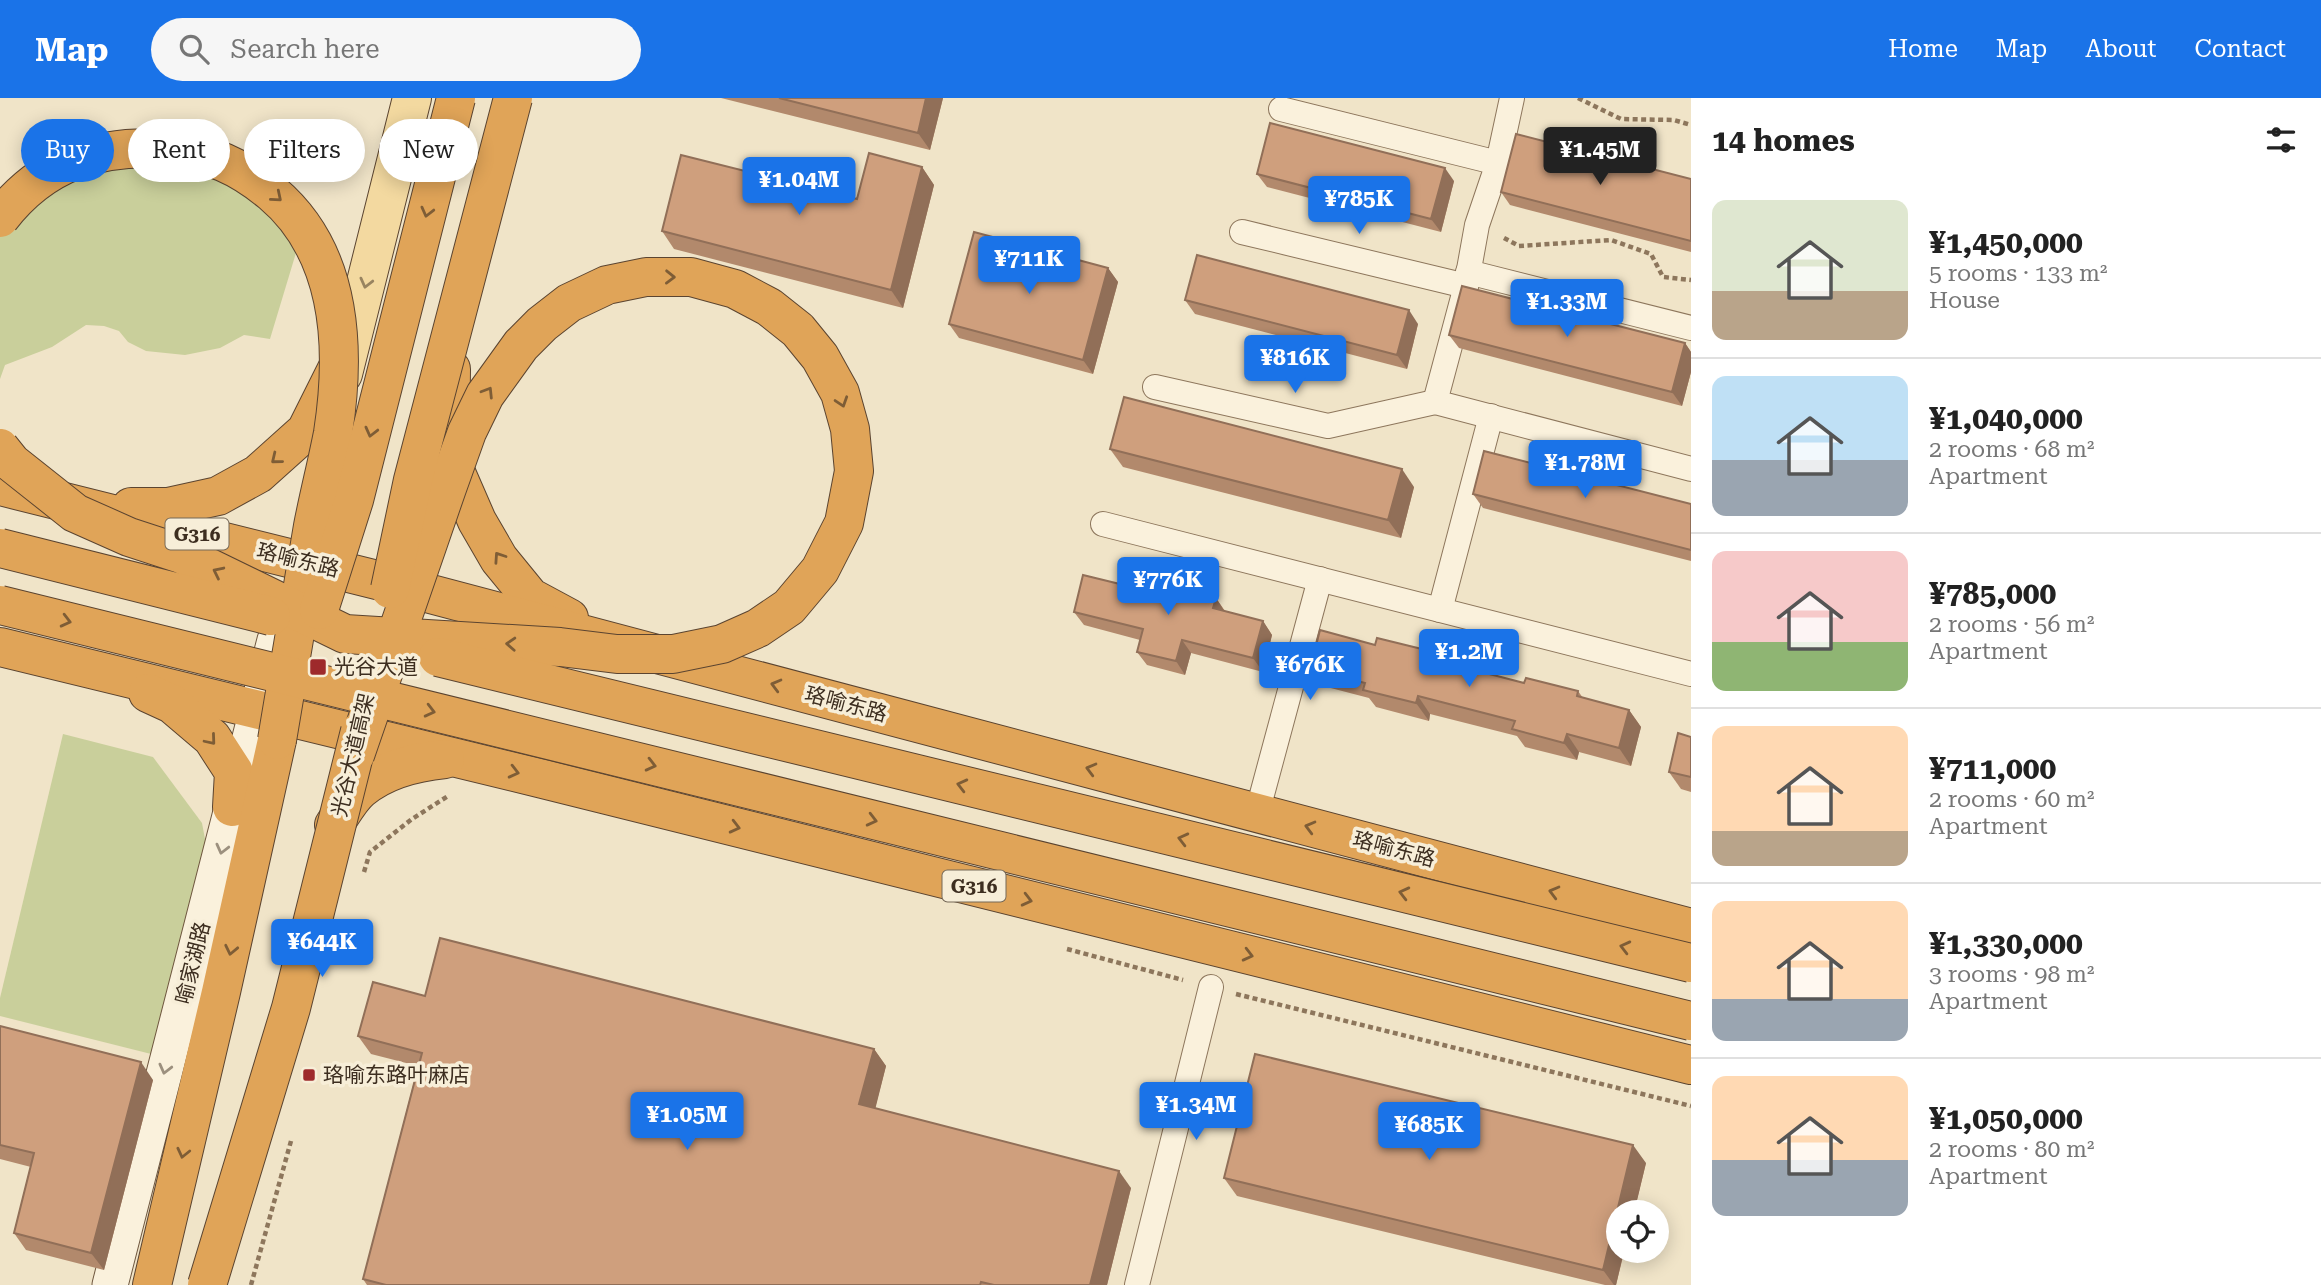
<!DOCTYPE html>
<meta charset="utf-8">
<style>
body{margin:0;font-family:"Roboto Serif","Noto Sans SC",serif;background:#f6f6f6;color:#222;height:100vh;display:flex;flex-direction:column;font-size:26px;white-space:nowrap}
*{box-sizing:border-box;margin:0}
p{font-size:23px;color:#767676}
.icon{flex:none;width:38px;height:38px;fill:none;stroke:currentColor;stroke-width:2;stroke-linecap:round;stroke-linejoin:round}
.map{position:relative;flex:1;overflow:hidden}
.sheet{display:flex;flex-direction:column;background:#fff;width:630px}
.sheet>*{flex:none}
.hud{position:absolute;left:21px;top:21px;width:665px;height:63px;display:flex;gap:14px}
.controls{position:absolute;left:1606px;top:1102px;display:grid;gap:14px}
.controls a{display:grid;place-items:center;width:63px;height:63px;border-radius:50%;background:#fff;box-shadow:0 4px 18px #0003;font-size:35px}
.price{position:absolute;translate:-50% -60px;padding:0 16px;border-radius:7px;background:#1a73e8;color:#fff;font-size:23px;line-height:46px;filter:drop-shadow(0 2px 4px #0008)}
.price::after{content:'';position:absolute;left:50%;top:42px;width:21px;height:16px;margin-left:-10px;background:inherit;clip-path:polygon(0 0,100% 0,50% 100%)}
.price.active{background:#222;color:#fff}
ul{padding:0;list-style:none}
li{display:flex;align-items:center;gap:21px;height:175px;padding:0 21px}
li+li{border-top:2px solid #e0e0e0}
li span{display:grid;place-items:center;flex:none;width:196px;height:140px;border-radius:14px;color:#555}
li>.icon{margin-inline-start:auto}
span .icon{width:84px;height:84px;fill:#fffc;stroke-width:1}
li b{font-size:30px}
h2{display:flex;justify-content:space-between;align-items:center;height:84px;padding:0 21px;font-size:30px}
.chip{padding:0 24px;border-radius:32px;background:#fff;box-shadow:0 4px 18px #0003;font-size:24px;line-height:63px}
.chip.active{background:#1a73e8;color:#fff}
header{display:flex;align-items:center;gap:42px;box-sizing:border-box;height:98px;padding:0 35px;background:#1a73e8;color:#fff}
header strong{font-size:33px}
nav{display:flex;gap:38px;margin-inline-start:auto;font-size:24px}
.search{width:490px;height:63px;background:#f6f6f6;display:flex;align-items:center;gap:18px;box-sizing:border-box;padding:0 24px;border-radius:38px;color:#767676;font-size:26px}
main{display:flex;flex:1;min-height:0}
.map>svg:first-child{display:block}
.green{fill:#c9cf9b}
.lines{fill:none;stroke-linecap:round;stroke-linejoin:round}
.street-casing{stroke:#8d765c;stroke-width:26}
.secondary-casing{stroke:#6f573f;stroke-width:37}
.primary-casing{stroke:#5b4430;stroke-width:40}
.highway-casing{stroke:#5b4430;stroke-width:40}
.path{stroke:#8d765c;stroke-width:4.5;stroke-dasharray:5 3.5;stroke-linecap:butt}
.street{stroke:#faf1dc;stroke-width:24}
.secondary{stroke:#faf1dc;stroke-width:35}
.primary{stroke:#f3d9a0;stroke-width:38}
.highway{stroke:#e0a458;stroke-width:38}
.highway-bridge-casing{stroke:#5b4430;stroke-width:40;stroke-linecap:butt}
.highway-bridge{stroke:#e0a458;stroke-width:38}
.wall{fill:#b2896c}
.shaded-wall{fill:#916f58}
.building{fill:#cf9f7d;stroke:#916f58;stroke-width:2}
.oneway{stroke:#7e5d36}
.oneway2{stroke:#988460}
.oneway3{stroke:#9c907e}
.poi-dot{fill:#9e2a2b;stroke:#f7eed8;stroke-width:2.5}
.labels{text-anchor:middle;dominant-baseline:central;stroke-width:7;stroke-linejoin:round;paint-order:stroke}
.shield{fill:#f7eed8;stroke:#756857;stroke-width:2}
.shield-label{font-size:19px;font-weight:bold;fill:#3d2e20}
.street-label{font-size:21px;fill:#3d2e20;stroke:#f7eed8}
.poi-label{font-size:21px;fill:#3d2e20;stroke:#f7eed8;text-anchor:start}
</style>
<header>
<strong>Map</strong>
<div class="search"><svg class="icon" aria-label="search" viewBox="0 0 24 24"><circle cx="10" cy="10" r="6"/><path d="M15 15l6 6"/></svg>Search here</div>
<nav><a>Home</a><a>Map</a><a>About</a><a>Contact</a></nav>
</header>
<main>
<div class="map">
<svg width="1691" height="1187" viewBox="0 0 1691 1187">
<rect width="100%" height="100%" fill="#f0e4c8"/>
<g class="green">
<polygon points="168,33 305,125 270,241 244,237 220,250 185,257 146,253 128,244 119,233 104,228 86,227 52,249 5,267 0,281 0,100"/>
<polygon points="63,636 153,659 202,725 214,789 171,961 0,918 0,900"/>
</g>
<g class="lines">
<g class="street-casing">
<g id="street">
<polyline points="1512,0 1498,65 1477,127 1466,188 1435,304 1691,371"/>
<polyline points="1281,11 1498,65"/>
<polyline points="1242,134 1466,188"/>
<polyline points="1468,174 1691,230"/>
<polyline points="1155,289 1328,328 1435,304"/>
<polyline points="1103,426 1691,576"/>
<polyline points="1440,512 1491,318"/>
<polyline points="1257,715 1320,481"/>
<polyline points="1137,1187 1211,889"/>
</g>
</g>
<g class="secondary-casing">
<polyline id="secondary" points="110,1187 275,542"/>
</g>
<g class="primary-casing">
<polyline id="primary" points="343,276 412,0"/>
</g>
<g class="highway-casing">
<g id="highway">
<polyline points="451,271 450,361 477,423 499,461 530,499 569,520"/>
<polyline points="0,388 393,486 1691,830"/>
<polyline points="131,409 168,409 218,398 258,376 306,333 339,267"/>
<polyline points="0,549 543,681 1691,967"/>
<polyline points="148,595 172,606 212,640 234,674 232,709"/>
<path d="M334,727C342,716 350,700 361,691C385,671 415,664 445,661"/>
<polyline points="152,1187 221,894 277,642"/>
</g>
</g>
<g class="path">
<polyline points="1578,0 1621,21 1674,22 1691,27"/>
<polyline points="1504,140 1519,148 1611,142 1651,156 1663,179 1691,182"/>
<polyline points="364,774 370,754 412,721 448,698"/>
<polyline points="1067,851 1183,882"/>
<polyline points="1236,896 1691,1008"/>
<polyline points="251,1187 291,1043"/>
</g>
<use href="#street" class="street"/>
<use href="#secondary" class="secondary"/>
<use href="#primary" class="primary"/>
<use href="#highway" class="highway"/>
<g class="highway-bridge-casing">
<g id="highway-bridge">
<path d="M0,120C43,64 99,46 168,51C209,54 241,69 272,95C342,154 346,251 333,335C327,366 319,397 313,428C301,500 289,571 277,642"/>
<polyline points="0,350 12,365 75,415 129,439 181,456 345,536 560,549 617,556 673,556 722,546 758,530 789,509 820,472 844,425 854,373 850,331 840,295 820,259 798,232 769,209 735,191 691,179 646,179 607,187 569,205 542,226 521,247 485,297 467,334 447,390 355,657"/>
<polyline points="0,450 271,518"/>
<polyline points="390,491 413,382 513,0"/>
<polyline points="0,507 1691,923"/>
<polyline points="319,512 354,402 456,0"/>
<polyline points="438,559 1691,865"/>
<polyline points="207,1187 291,910 360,633"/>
</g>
</g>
<use href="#highway-bridge" class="highway-bridge"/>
</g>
<g class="wall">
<polygon points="721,0 943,0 930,52"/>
<polygon points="922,69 934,87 903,210 674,151 662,133 857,101"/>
<polygon points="1257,76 1454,83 1441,134 1267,89"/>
<polygon points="1691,81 1691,154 1510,107 1501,94"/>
<polygon points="1108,170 1118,184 1093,276 959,240 949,226"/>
<polygon points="1185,202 1418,226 1407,271 1195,216"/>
<polygon points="1449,237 1685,245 1691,254 1691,274 1682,308 1459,250"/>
<polygon points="1110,351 1414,389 1401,440 1123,369"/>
<polygon points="1473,396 1691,406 1691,463 1483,410"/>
<polygon points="1128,488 1216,500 1225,513 1263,523 1272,537 1263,574 1191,555 1185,577 1147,567 1137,554 1140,542 1084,527 1074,514"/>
<polygon points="1436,562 1524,585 1578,593 1583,600 1629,612 1641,629 1631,668 1579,654 1577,662 1525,649 1517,638 1430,616 1429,623 1376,609 1369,600 1323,588 1310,571"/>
<polygon points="1691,639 1691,694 1681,691 1669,674"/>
<polygon points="425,898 874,951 886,968 875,1010 1131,1090 1107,1187 367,1187 363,1181 418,968 371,956 358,938"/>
<polygon points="0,928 153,982 104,1172 26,1152 14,1135 31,1069 0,1061"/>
<polygon points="1646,1065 1616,1187 1605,1187 1237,1098 1224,1080"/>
</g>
<g class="shaded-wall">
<polygon points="926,0 943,0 930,52 918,35"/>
<polygon points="922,69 934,87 903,210 891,192"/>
<polygon points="1445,70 1454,83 1441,134 1431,121"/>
<polygon points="1108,170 1118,184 1093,276 1083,262"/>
<polygon points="1409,212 1418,226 1407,271 1397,257"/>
<polygon points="1685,245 1691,254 1691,274 1682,308 1672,294"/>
<polygon points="1402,371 1414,389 1401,440 1388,422"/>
<polygon points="1216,500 1225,514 1213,510"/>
<polygon points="1263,523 1272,537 1263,574 1253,560"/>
<polygon points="1182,542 1191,555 1185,577 1176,563"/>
<polygon points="1430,553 1442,571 1428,560"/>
<polygon points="1418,598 1430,616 1429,623 1416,605"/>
<polygon points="1629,612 1641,629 1631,668 1619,650"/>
<polygon points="1567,636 1579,654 1577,662 1564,645"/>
<polygon points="874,951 886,968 872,1024 859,1006"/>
<polygon points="141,964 153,982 104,1172 91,1155"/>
<polygon points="1633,1047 1646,1065 1634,1115 1619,1115 1619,1153 1624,1153 1616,1187 1614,1187 1603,1172"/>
<polygon points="1119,1073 1131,1090 1107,1187 1090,1187"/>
</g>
<g class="building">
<polygon points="779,0 926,0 918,35"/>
<polygon points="1270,25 1445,70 1431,121 1257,76"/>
<polygon points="1516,36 1691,81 1691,143 1501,94"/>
<polygon points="869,55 922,69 891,192 662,133 681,57 857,101"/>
<polygon points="974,134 1108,170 1083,262 949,226"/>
<polygon points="1197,157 1409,212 1397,257 1185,202"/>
<polygon points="1462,188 1685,245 1672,294 1449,237"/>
<polygon points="1124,299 1402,371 1388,422 1110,351"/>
<polygon points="1484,353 1691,406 1691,452 1473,396"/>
<polygon points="1083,477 1128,488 1131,478 1216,500 1213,510 1263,523 1253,560 1182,542 1176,563 1137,554 1143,531 1074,514"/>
<polygon points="1320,532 1375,547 1377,540 1430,553 1428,560 1524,585 1526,580 1578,593 1577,598 1629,612 1619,650 1567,636 1564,645 1512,631 1515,623 1418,598 1416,605 1363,592 1365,585 1310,571"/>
<polygon points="1678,635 1691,639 1691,679 1669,674"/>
<polygon points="440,840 874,951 859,1006 1119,1073 1090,1187 994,1187 981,1184 980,1187 386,1187 363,1181 422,955 358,938 373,884 425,898"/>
<polygon points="0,928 141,964 91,1155 14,1135 34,1055 0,1047"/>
<polygon points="1255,956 1633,1047 1603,1172 1224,1080"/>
</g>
<defs><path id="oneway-chevron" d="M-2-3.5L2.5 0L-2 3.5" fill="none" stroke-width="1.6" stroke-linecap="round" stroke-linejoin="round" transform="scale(1.75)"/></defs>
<g class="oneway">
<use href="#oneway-chevron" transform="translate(277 99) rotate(40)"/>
<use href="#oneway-chevron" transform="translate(427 114) rotate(104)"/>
<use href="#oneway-chevron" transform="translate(670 179) rotate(1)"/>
<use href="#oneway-chevron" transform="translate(488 294) rotate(-58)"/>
<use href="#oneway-chevron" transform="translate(842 304) rotate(72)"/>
<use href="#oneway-chevron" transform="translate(371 334) rotate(104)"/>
<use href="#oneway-chevron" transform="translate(276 361) rotate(141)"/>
<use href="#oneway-chevron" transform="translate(499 459) rotate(-124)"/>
<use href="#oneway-chevron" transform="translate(218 474) rotate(-154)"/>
<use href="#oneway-chevron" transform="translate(66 523) rotate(14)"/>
<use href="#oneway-chevron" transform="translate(511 546) rotate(-177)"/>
<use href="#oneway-chevron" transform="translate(776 587) rotate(-165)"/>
<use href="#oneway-chevron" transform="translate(430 613) rotate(14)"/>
<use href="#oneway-chevron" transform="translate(211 642) rotate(50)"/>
<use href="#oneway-chevron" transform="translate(651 667) rotate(14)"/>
<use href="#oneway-chevron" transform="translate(1091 671) rotate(-165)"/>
<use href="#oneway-chevron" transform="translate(514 674) rotate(14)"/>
<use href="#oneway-chevron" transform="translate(962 687) rotate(-166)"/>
<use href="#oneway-chevron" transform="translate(872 722) rotate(14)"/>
<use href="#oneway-chevron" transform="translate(735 729) rotate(14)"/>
<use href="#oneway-chevron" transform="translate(1310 729) rotate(-165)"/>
<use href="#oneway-chevron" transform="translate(1183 741) rotate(-166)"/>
<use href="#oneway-chevron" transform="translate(1554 794) rotate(-165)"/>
<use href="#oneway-chevron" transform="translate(1404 795) rotate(-166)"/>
<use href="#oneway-chevron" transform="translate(1027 802) rotate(14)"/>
<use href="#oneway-chevron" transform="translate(1625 849) rotate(-166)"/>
<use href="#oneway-chevron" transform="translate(231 852) rotate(102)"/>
<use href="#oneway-chevron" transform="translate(1248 857) rotate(14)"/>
<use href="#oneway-chevron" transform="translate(183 1055) rotate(103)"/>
</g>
<use class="oneway2" href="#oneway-chevron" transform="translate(366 185) rotate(104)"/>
<g class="oneway3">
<use href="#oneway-chevron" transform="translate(222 751) rotate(104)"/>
<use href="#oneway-chevron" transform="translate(165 971) rotate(104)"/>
</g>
<g class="poi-dot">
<rect x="309" y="560" width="18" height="18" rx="3.5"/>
<rect x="302" y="970" width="14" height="14" rx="3.5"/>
</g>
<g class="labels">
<g class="shield">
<rect x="165.5" y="420.5" width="63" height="31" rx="5"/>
<rect x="942.5" y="772.5" width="63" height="31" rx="5"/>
</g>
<g class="shield-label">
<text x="197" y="436">G316</text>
<text x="974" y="788">G316</text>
</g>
<g class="street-label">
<text transform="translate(298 462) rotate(14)">珞喻东路</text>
<text transform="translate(846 606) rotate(15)">珞喻东路</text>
<text transform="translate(353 657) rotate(-77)">光谷大道高架</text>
<text transform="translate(1394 751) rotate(15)">珞喻东路</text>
<text transform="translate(193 865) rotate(-76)">喻家湖路</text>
</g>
<g class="poi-label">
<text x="334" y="569">光谷大道</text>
<text x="323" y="977">珞喻东路叶麻店</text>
</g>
</g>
</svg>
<div class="controls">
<a><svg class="icon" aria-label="locate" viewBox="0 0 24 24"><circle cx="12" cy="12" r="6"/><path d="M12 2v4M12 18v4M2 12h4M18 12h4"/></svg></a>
</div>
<b class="price active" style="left:1600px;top:89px">¥1.45M</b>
<b class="price" style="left:799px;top:119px">¥1.04M</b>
<b class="price" style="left:1359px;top:138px">¥785K</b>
<b class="price" style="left:1029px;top:198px">¥711K</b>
<b class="price" style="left:1567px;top:241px">¥1.33M</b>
<b class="price" style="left:1295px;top:297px">¥816K</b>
<b class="price" style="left:1585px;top:402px">¥1.78M</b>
<b class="price" style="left:1168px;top:519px">¥776K</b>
<b class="price" style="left:1469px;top:591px">¥1.2M</b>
<b class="price" style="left:1310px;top:604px">¥676K</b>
<b class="price" style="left:322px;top:881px">¥644K</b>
<b class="price" style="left:1196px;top:1044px">¥1.34M</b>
<b class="price" style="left:687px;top:1054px">¥1.05M</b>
<b class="price" style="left:1429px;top:1064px">¥685K</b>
<div class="hud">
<a class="chip active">Buy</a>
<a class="chip">Rent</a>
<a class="chip">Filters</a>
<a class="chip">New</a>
</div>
</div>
<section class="sheet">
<h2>14 homes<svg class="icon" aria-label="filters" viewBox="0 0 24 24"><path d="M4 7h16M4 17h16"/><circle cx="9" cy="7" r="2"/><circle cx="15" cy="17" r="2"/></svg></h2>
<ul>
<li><span style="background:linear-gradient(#dfe7d0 65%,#b9a48a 0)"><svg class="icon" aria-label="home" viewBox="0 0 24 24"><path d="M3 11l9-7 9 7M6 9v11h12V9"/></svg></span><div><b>¥1,450,000</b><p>5 rooms · 133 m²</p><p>House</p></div></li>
<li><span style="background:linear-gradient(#bfe0f5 60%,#9aa5b1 0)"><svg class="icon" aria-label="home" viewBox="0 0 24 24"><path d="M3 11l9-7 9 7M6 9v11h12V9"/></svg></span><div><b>¥1,040,000</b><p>2 rooms · 68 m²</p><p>Apartment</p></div></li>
<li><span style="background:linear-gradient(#f6c9c9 65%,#8fb573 0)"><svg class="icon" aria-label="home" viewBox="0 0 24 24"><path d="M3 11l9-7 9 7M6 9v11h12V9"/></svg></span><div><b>¥785,000</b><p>2 rooms · 56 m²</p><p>Apartment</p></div></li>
<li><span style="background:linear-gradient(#ffd9b3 75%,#b9a48a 0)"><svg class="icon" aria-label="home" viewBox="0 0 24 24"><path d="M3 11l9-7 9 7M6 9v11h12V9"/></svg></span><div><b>¥711,000</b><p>2 rooms · 60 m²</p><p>Apartment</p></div></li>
<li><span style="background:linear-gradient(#ffd9b3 70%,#9aa5b1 0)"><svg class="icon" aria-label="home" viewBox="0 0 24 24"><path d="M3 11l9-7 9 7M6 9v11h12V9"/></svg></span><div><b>¥1,330,000</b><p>3 rooms · 98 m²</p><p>Apartment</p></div></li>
<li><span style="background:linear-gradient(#ffd9b3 60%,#9aa5b1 0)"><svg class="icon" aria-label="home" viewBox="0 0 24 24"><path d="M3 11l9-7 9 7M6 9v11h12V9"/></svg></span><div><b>¥1,050,000</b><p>2 rooms · 80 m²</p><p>Apartment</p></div></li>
</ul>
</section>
</main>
